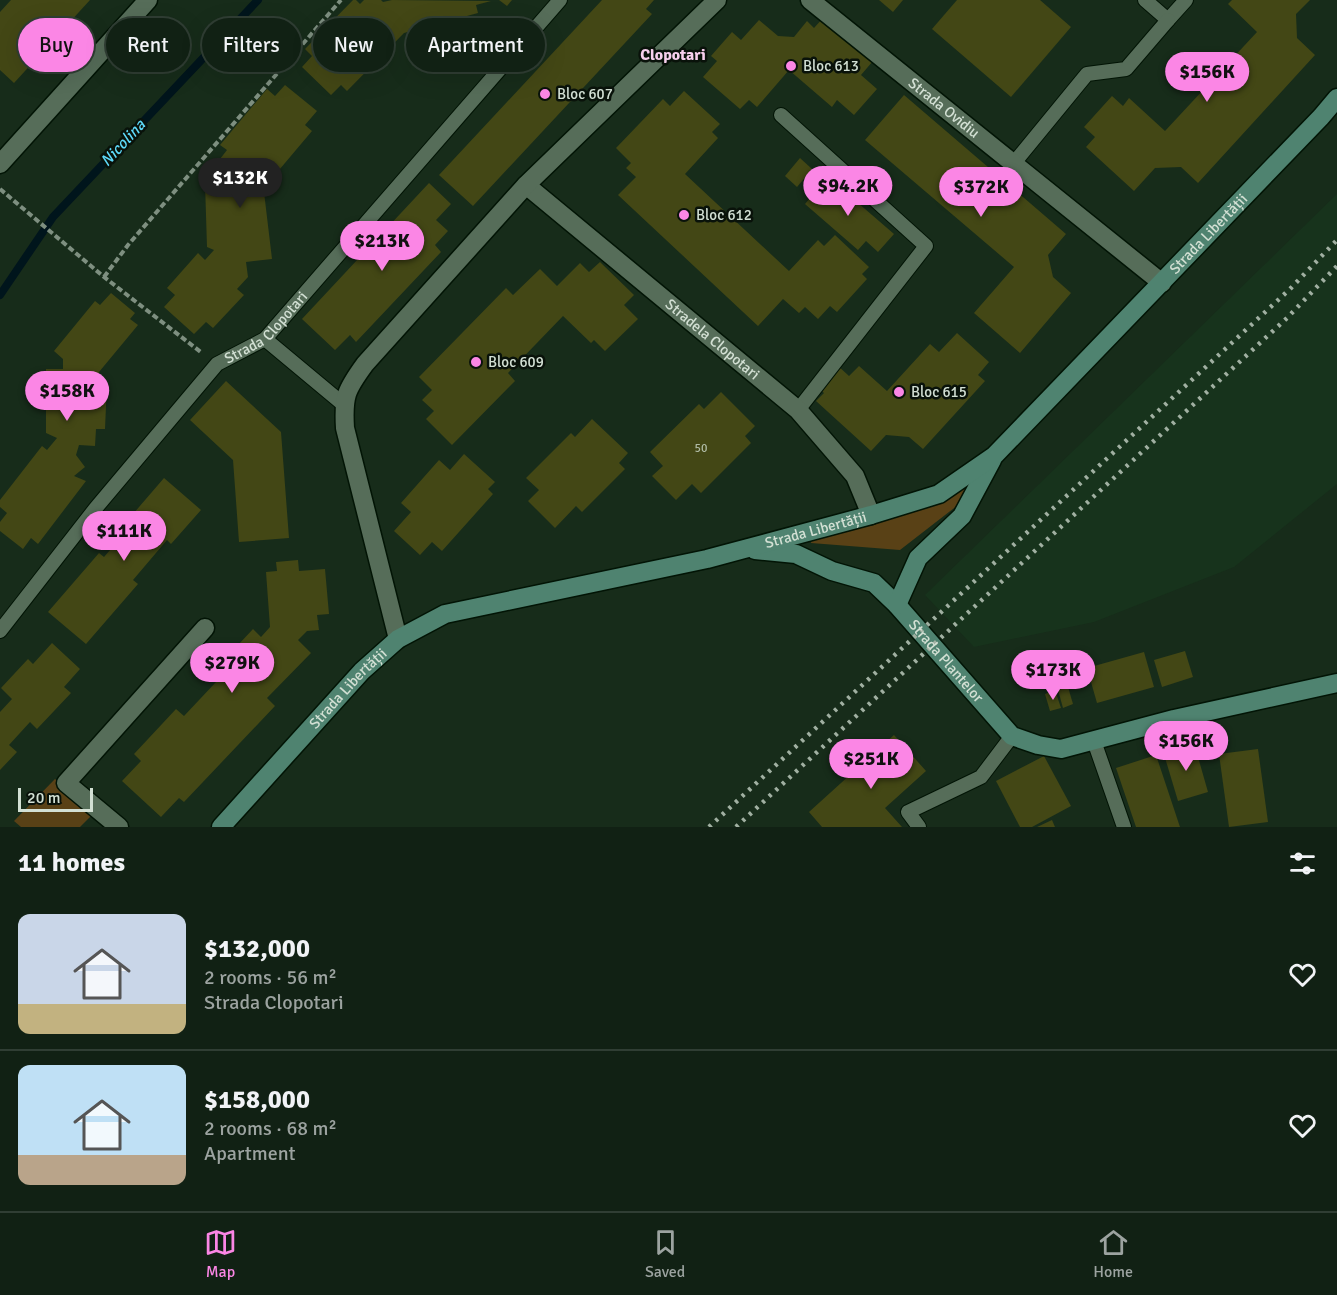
<!DOCTYPE html>
<meta charset="utf-8">
<style>
body{margin:0;font-family:Signika,sans-serif;background:#1a291d;color:#f1f3f6;height:100vh;display:flex;flex-direction:column;font-size:22px;white-space:nowrap}
*{box-sizing:border-box;margin:0}
p{font-size:20px;color:#9ca3a0}
.icon{flex:none;width:33px;height:33px;fill:none;stroke:currentColor;stroke-width:2;stroke-linecap:round;stroke-linejoin:round}
.map{position:relative;height:827px;overflow:hidden}
.panel{display:flex;flex-direction:column;background:#112114;flex:1}
.panel>*{flex:none}
.banner{position:absolute;left:18px;top:18px;width:600px;height:54px;display:flex;gap:12px}
.scale{position:absolute;left:18px;bottom:15px;width:75px;box-sizing:border-box;padding-left:6px;border:3px solid #d3e0d4;border-top:0;font-size:16px;line-height:21px;white-space:nowrap;color:#d3e0d4;-webkit-text-stroke:4px #09120a;paint-order:stroke}
.price{position:absolute;translate:-50% -51px;padding:0 14px;border-radius:21px;background:#fb86e5;color:#111;font-size:20px;line-height:39px;filter:drop-shadow(0 2px 3px #0008)}
.price::after{content:'';position:absolute;left:50%;top:36px;width:18px;height:14px;margin-left:-9px;background:inherit;clip-path:polygon(0 0,100% 0,50% 100%)}
.price.current{background:#222;color:#fff}
ul{padding:0;list-style:none}
li{display:flex;align-items:center;gap:18px;height:150px;padding:0 18px}
li+li{border-top:2px solid #303e34}
li span{display:grid;place-items:center;flex:none;width:168px;height:120px;border-radius:12px;color:#555}
li>.icon{margin-inline-start:auto}
span .icon{width:72px;height:72px;fill:#fffc;stroke-width:1}
li b{font-size:26px}
h2{display:flex;justify-content:space-between;align-items:center;height:72px;padding:0 18px;font-size:26px}
.tag{padding:0 21px;border-radius:27px;background:#112114;box-shadow:0 6px 24px #0002,0 0 0 2px #303e34;font-size:21px;line-height:54px}
.tag.current{background:#fb86e5;color:#111}
.dock{display:flex;justify-content:space-around;align-items:center;height:84px;border-top:2px solid #303e34;background:#112114;font-size:16px;color:#9ca3a0}
.dock a{display:grid;justify-items:center;gap:3px}
.dock .current{color:#fb86e5}
.map>svg:first-child{display:block}
.built{fill:#17331c}
.green{fill:#594116}
.lines{fill:none;stroke-linecap:round;stroke-linejoin:round}
.stream{stroke:#00151c;stroke-width:8}
.building{fill:#434715}
.lane-casing{stroke:#021405;stroke-width:16}
.street-casing{stroke:#021405;stroke-width:21}
.secondary-casing{stroke:#021405;stroke-width:21}
.path{stroke:#7e8f80;stroke-width:4;stroke-dasharray:6 3;stroke-linecap:butt}
.lane{stroke:#566d59;stroke-width:14}
.street{stroke:#566d59;stroke-width:18}
.secondary{stroke:#4f8370;stroke-width:18}
.rail{stroke:#a1b0a2;stroke-width:4.5;stroke-dasharray:3 6;stroke-linecap:butt}
.poi-dot{fill:#fb86e5;stroke:#09120a;stroke-width:2}
.labels{text-anchor:middle;dominant-baseline:central;stroke-width:5;stroke-linejoin:round;paint-order:stroke}
.number-label{font-size:12px;fill:#afbaa4}
.poi-label{font-size:15px;fill:#d3e0d4;stroke:#09120a;text-anchor:start}
.street-label{font-size:15px;fill:#d3e0d4;stroke:#09120a}
.neighbourhood-label{font-size:16px;font-weight:bold;fill:#f7cfed;stroke:#09120a}
.water-label{font-size:16px;font-style:italic;fill:#5dd9f9;stroke:#09120a}
</style>
<div class="map">
<svg width="1337" height="827" viewBox="0 0 1337 827">
<rect width="100%" height="100%" fill="#172c1a"/>
<polygon class="built" points="1337,194 1337,484 1234,567 1094,622 974,647 925,595"/>
<g class="green">
<polygon points="973,484 967,498 900,550 811,543 812,535 876,519"/>
<polygon points="55,779 94,813 80,827 21,827 14,821"/>
</g>
<g class="lines">
<polyline class="stream" points="0,295 53,217 258,0"/>
</g>
<g class="building">
<polygon points="11,0 90,0 14,83 0,70 0,12"/>
<polygon points="353,0 356,0 360,4 364,0 381,0 383,2 392,0 491,1 476,5 478,13 404,33 347,91 341,85 331,95 302,67 312,56 305,49"/>
<polygon points="499,0 512,0 507,6"/>
<polygon points="602,0 654,0 646,9 652,14 473,206 439,175"/>
<polygon points="879,0 903,0 893,12"/>
<polygon points="957,0 1040,0 1071,27 1011,97 932,29"/>
<polygon points="1232,0 1310,0 1296,14 1297,38 1315,55 1198,183 1181,167 1155,168 1134,191 1086,147 1095,137 1084,127 1112,96 1123,106 1129,98 1165,131 1257,32 1228,4"/>
<polygon points="823,18 873,61 861,75 877,89 854,115 837,100 832,107 789,70 757,107 749,100 740,109 703,77 717,61 711,56 732,32 741,40 759,20 778,36 794,37 807,21 814,28"/>
<polygon points="285,85 317,111 305,125 312,131 274,176 268,170 252,180 254,193 264,192 272,259 246,262 248,277 237,289 244,295 213,328 206,322 194,334 164,307 175,295 167,288 198,253 205,260 214,250 207,247 205,183 231,183 235,171 220,159 227,150 220,145 267,89 275,96"/>
<polygon points="684,91 720,124 712,132 718,138 685,174 789,271 818,240 824,246 835,235 869,267 862,274 867,279 837,312 830,306 818,319 805,307 799,313 783,299 758,326 618,195 636,177 626,168 631,163 616,148 663,99 670,106"/>
<polygon points="904,95 1066,234 1048,255 1053,277 1071,293 1020,353 974,313 1014,267 865,140"/>
<polygon points="800,158 812,169 797,187 785,176"/>
<polygon points="828,177 894,234 878,252 866,241 858,250 805,204"/>
<polygon points="429,183 451,204 436,220 448,231 435,245 441,252 356,342 350,335 335,350 302,319"/>
<polygon points="600,262 634,295 624,305 638,319 605,351 594,340 591,343 563,316 508,373 515,381 452,445 426,419 434,411 422,400 432,390 419,377 506,288 513,295 540,269 557,286 580,263 589,272"/>
<polygon points="111,293 135,313 130,319 138,325 99,372 99,378 107,383 105,429 96,429 95,446 79,445 76,455 85,467 74,476 86,481 38,544 31,538 23,549 0,531 0,522 7,513 0,507 0,500 42,446 47,450 57,438 46,433 46,369 63,369 63,359 54,351 95,301 100,305"/>
<polygon points="957,333 989,362 978,375 985,381 923,449 909,437 886,435 871,451 816,401 824,393 817,386 837,365 849,376 859,366 887,391 930,344 939,352"/>
<polygon points="226,381 281,432 289,538 239,542 233,460 190,420"/>
<polygon points="721,392 755,426 745,436 751,443 701,493 692,484 676,500 652,476 663,466 650,452 699,404 704,409"/>
<polygon points="592,419 628,453 619,463 625,469 582,512 576,506 555,528 528,501 539,490 526,478 571,433 575,437"/>
<polygon points="464,454 495,482 488,489 493,494 442,551 432,542 420,555 394,531 411,512 401,503 439,460 450,470"/>
<polygon points="164,478 201,510 171,544 167,540 133,580 138,584 86,644 48,612 99,553 104,557 138,518 133,514"/>
<polygon points="298,560 299,571 325,569 329,614 317,615 319,630 307,631 298,640 311,653 267,698 275,706 184,802 179,798 161,817 122,781 141,761 134,754 176,709 184,716 216,682 209,676 253,629 261,637 270,627 266,572 277,571 276,562"/>
<polygon points="52,643 80,669 64,687 71,693 37,729 30,722 9,745 17,752 0,770 0,712 12,699 1,688 28,659 33,664"/>
<polygon points="1185,651 1193,677 1162,687 1154,660"/>
<polygon points="1144,652 1154,687 1097,703 1087,668"/>
<polygon points="1068,687 1073,704 1063,708 1058,690"/>
<polygon points="1055,690 1061,708 1050,711 1045,694"/>
<polygon points="894,735 926,771 885,808 902,827 822,827 809,812"/>
<polygon points="1194,743 1208,792 1178,801 1163,751"/>
<polygon points="1258,749 1268,822 1229,827 1219,754"/>
<polygon points="1156,755 1180,827 1136,827 1116,768"/>
<polygon points="1044,756 1071,806 1032,827 1020,827 996,781"/>
<polygon points="1052,820 1055,827 1037,827"/>
</g>
<g class="lines">
<g class="lane-casing">
<g id="lane">
<polyline points="1145,0 1168,20 1186,0"/>
<polyline points="781,115 926,246 798,410"/>
<polyline points="1014,163 1087,74 1126,69 1168,20"/>
<polyline points="265,339 343,404"/>
<path id="s1" d="M0,631L95,509L217,364L265,339L560,0"/>
<polyline points="1094,741 1124,827"/>
<polyline points="919,827 908,812 981,777 1012,736"/>
</g>
</g>
<g class="street-casing">
<g id="street">
<path id="s2" d="M810,0L1162,283"/>
<polyline points="0,164 148,0"/>
<path id="s3" d="M526,185L798,410L855,476L871,515"/>
<path d="M398,639L345,428C343,396 346,390 365,364L526,185L717,0"/>
<polyline points="119,827 66,783 205,628"/>
</g>
</g>
<g class="secondary-casing">
<g id="secondary">
<path id="s4" d="M755,550L796,554L832,571L874,583L897,605L1012,736L1038,745L1061,749L1174,719L1337,683"/>
<polyline points="897,605 918,558 962,516 992,460"/>
<path id="s5" d="M221,827L362,671L398,639L445,614L707,559L871,515L939,494L994,456L1321,117L1337,98"/>
</g>
</g>
<g class="path">
<polyline points="0,189 104,277 202,353"/>
<polyline points="104,277 128,245 341,0"/>
</g>
<use href="#lane" class="lane"/>
<use href="#street" class="street"/>
<use href="#secondary" class="secondary"/>
<g class="rail">
<polyline points="709,827 1290,289 1337,240"/>
<polyline points="736,827 1287,318 1337,266"/>
</g>
</g>
<g class="poi-dot">
<circle cx="791" cy="66" r="6"/>
<circle cx="545" cy="94" r="6"/>
<circle cx="684" cy="215" r="6"/>
<circle cx="476" cy="362" r="6"/>
<circle cx="899" cy="392" r="6"/>
</g>
<g class="labels">
<g class="number-label">
<text x="701" y="448">50</text>
</g>
<g class="poi-label">
<text x="803" y="66">Bloc 613</text>
<text x="557" y="94">Bloc 607</text>
<text x="696" y="215">Bloc 612</text>
<text x="488" y="362">Bloc 609</text>
<text x="911" y="392">Bloc 615</text>
</g>
<g class="street-label">
<text stroke="none"><textPath href="#s2" startOffset="172">Strada Ovidiu</textPath></text>
<text stroke="none"><textPath href="#s5" startOffset="1196">Strada Libertății</textPath></text>
<text stroke="none"><textPath href="#s1" startOffset="406">Strada Clopotari</textPath></text>
<text stroke="none"><textPath href="#s3" startOffset="242">Stradela Clopotari</textPath></text>
<text stroke="none"><textPath href="#s5" startOffset="692">Strada Libertății</textPath></text>
<text stroke="none"><textPath href="#s4" startOffset="231">Strada Plantelor</textPath></text>
<text stroke="none"><textPath href="#s5" startOffset="188">Strada Libertății</textPath></text>
</g>
<g class="neighbourhood-label">
<text x="673" y="55">Clopotari</text>
</g>
<g class="water-label">
<text transform="translate(123 143) rotate(-47)">Nicolina</text>
</g>
</g>
</svg>
<div class="scale">20 m</div>
<b class="price" style="left:1207px;top:103px">$156K</b>
<b class="price current" style="left:240px;top:209px">$132K</b>
<b class="price" style="left:848px;top:217px">$94.2K</b>
<b class="price" style="left:981px;top:218px">$372K</b>
<b class="price" style="left:382px;top:272px">$213K</b>
<b class="price" style="left:67px;top:422px">$158K</b>
<b class="price" style="left:124px;top:562px">$111K</b>
<b class="price" style="left:232px;top:694px">$279K</b>
<b class="price" style="left:1053px;top:701px">$173K</b>
<b class="price" style="left:1186px;top:772px">$156K</b>
<b class="price" style="left:871px;top:790px">$251K</b>
<div class="banner">
<a class="tag current">Buy</a>
<a class="tag">Rent</a>
<a class="tag">Filters</a>
<a class="tag">New</a>
<a class="tag">Apartment</a>
</div>
</div>
<section class="panel">
<h2>11 homes<svg class="icon" aria-label="filters" viewBox="0 0 24 24"><path d="M4 7h16M4 17h16"/><circle cx="9" cy="7" r="2"/><circle cx="15" cy="17" r="2"/></svg></h2>
<ul>
<li><span style="background:linear-gradient(#c9d6e8 75%,#c2b280 0)"><svg class="icon" aria-label="home" viewBox="0 0 24 24"><path d="M3 11l9-7 9 7M6 9v11h12V9"/></svg></span><div><b>$132,000</b><p>2 rooms · 56 m²</p><p>Strada Clopotari</p></div><svg class="icon" aria-label="heart" viewBox="0 0 24 24"><path d="M12 20l-8-8c-3-5 5-10 8-4 3-6 11-1 8 4z"/></svg></li>
<li><span style="background:linear-gradient(#bfe0f5 75%,#b9a48a 0)"><svg class="icon" aria-label="home" viewBox="0 0 24 24"><path d="M3 11l9-7 9 7M6 9v11h12V9"/></svg></span><div><b>$158,000</b><p>2 rooms · 68 m²</p><p>Apartment</p></div><svg class="icon" aria-label="heart" viewBox="0 0 24 24"><path d="M12 20l-8-8c-3-5 5-10 8-4 3-6 11-1 8 4z"/></svg></li>
</ul>
</section>
<nav class="dock">
<a class="current"><svg class="icon" aria-label="map" viewBox="0 0 24 24"><path d="M3 6l6-2 6 2 6-2v14l-6 2-6-2-6 2zM9 4v14M15 6v14"/></svg>Map</a>
<a><svg class="icon" aria-label="saved" viewBox="0 0 24 24"><path d="M7 4h10v16l-5-4-5 4z"/></svg>Saved</a>
<a><svg class="icon" aria-label="home" viewBox="0 0 24 24"><path d="M3 11l9-7 9 7M6 9v11h12V9"/></svg>Home</a>
</nav>
